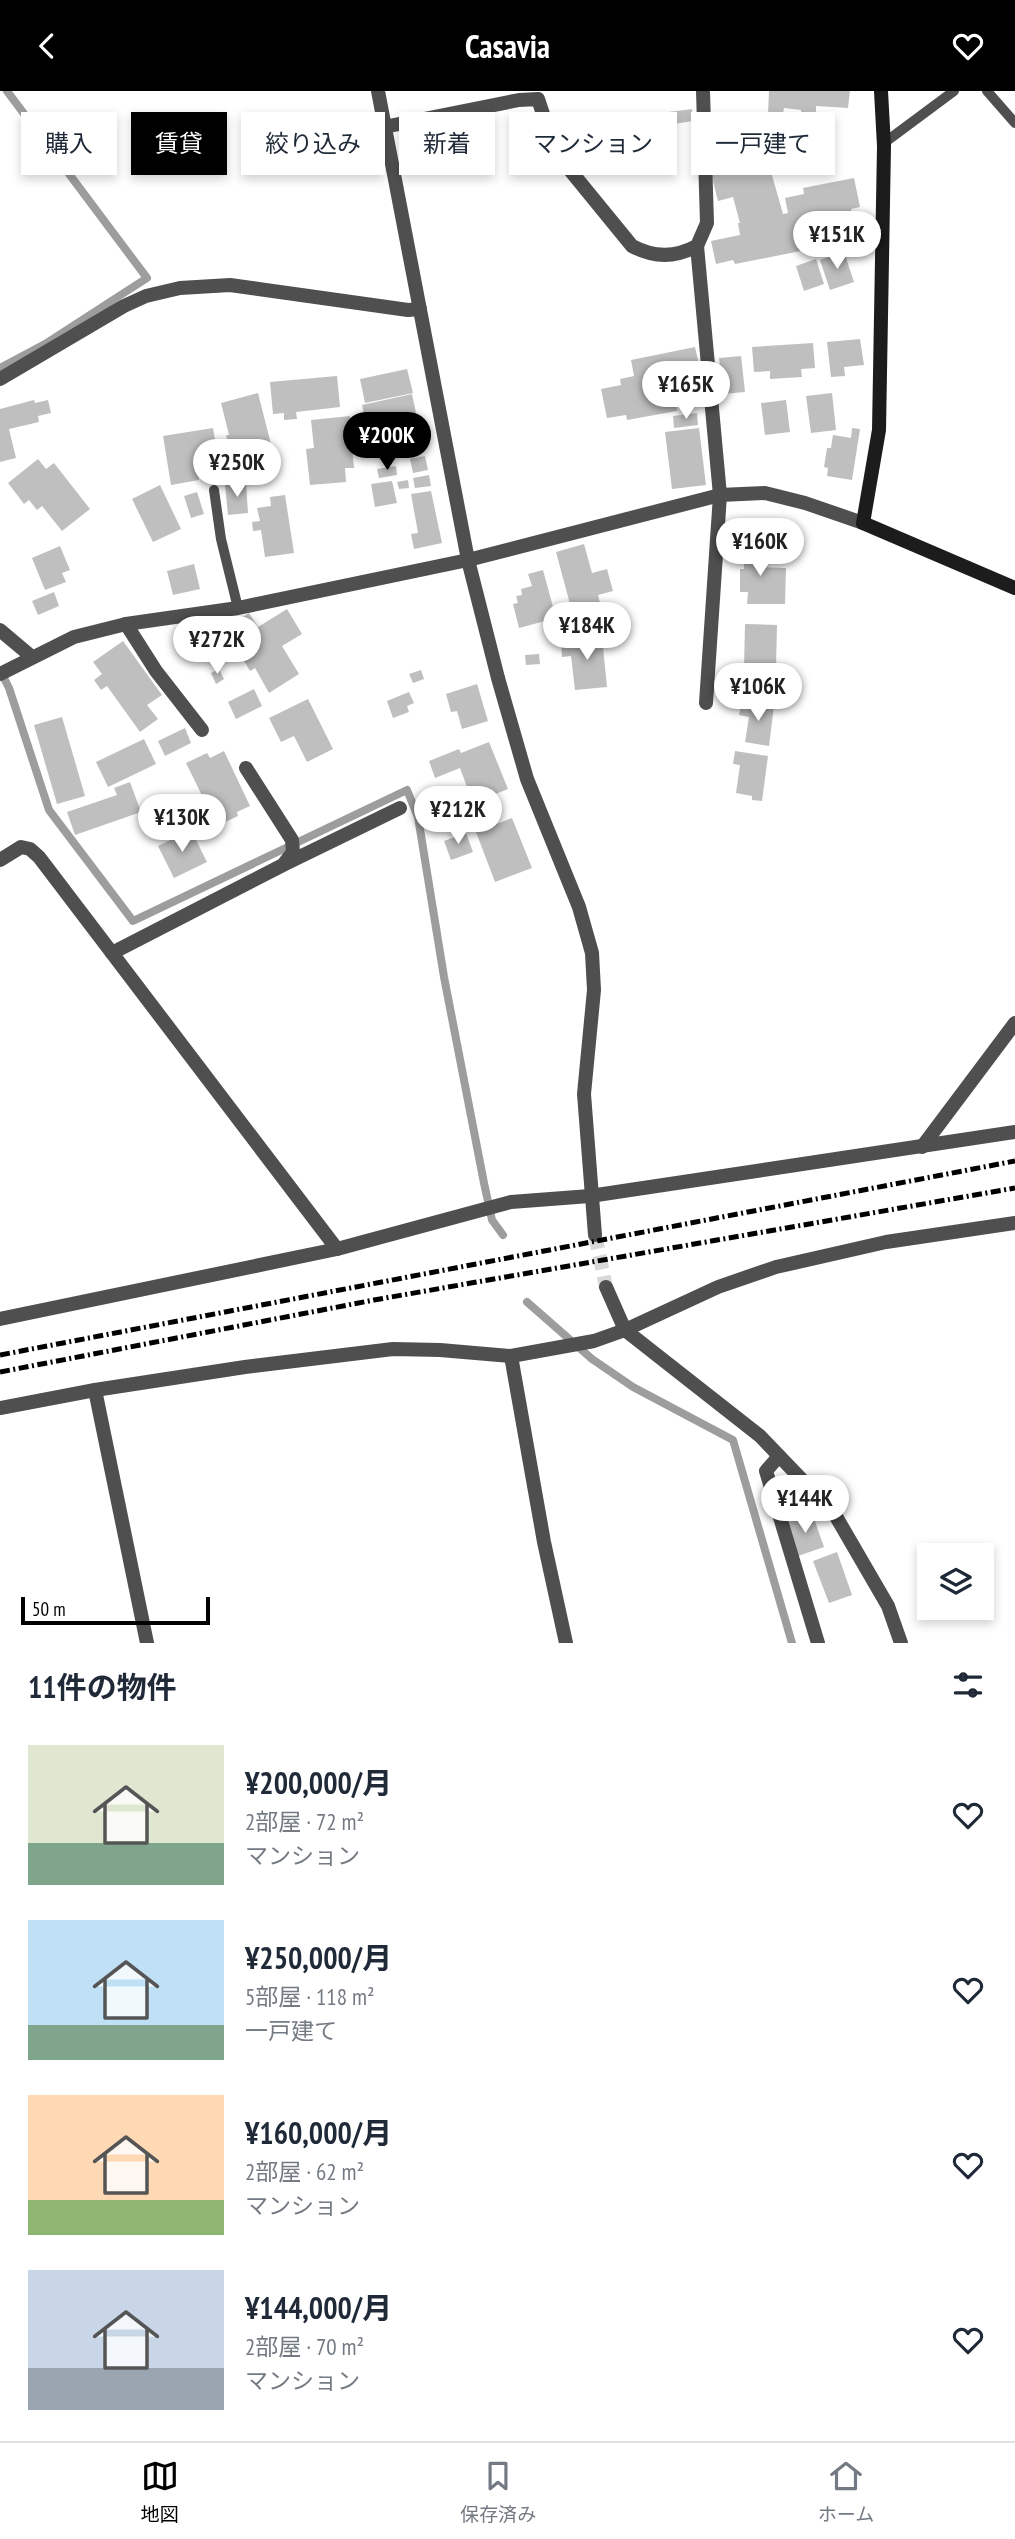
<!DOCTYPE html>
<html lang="ja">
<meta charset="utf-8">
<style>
body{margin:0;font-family:"PT Sans Narrow","Noto Sans JP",sans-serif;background:#f6f6f7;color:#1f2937;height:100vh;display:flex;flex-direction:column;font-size:26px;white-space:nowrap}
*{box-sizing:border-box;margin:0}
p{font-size:23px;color:#747a83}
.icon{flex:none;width:38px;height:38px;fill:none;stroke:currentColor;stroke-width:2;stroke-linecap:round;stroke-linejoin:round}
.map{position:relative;height:1552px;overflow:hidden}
.panel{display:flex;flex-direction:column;background:#fff;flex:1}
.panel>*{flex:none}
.hud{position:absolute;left:21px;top:21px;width:973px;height:63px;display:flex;gap:14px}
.buttons{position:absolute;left:917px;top:1452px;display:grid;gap:14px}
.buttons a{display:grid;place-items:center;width:77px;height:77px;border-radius:0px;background:#fff;box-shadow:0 4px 10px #0003;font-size:35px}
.scale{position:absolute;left:21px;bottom:18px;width:189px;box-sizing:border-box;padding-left:7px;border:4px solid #000;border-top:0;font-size:19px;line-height:24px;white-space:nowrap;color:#000;-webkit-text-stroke:5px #fff;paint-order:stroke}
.price{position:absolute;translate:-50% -60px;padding:0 16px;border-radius:24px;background:#fff;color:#222;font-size:23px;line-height:46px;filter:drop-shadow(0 2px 4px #0008)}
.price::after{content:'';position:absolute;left:50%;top:42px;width:21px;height:16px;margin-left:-10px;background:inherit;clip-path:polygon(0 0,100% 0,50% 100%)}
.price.on{background:#000;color:#fff}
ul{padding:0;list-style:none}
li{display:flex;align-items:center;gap:21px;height:175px;padding:0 28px}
li span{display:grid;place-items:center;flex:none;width:196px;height:140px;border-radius:0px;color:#555}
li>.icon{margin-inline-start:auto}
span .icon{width:84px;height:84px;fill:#fffc;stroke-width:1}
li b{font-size:30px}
h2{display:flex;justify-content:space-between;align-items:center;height:84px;padding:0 28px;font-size:30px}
.chip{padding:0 24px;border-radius:0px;background:#fff;box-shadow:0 4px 10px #0003;font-size:24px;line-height:63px}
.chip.on{background:#000;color:#fff}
header{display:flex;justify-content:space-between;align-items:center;height:91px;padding:0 28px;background:#000;color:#fff;font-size:32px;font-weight:600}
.tabs{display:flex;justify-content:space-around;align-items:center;height:98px;border-top:2px solid #e0e1e3;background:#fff;font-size:19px;color:#747a83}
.tabs a{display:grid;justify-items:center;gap:4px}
.tabs .on{color:#000}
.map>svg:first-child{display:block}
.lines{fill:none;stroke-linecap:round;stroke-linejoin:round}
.stream{stroke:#9d9d9d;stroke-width:8}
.building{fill:#bfbfbf}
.street-tunnel{stroke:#d9d9d9;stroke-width:14;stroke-dasharray:14 7;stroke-linecap:butt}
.lane{stroke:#4f4f4f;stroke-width:10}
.street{stroke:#4f4f4f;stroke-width:14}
.secondary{stroke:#1c1c1c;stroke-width:14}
.rail{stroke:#000;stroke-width:5;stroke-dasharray:10 3.5 2 3.5;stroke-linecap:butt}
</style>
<header><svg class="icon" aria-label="back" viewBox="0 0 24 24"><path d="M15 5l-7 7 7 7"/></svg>Casavia<svg class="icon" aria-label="heart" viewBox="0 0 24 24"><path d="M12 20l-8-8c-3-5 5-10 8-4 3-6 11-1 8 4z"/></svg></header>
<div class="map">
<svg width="1015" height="1552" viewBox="0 0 1015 1552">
<rect width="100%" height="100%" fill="#fff"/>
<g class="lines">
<g class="stream">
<polyline points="0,277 45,253 147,187 7,0"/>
<polyline points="1,581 9,597 49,719 133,830 407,699 418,726 444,886 484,1092 492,1129 503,1144"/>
<polyline points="527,1211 592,1268 633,1296 733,1349 792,1552"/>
</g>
</g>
<g class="building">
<polygon points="769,0 850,0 848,17 816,15 816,25 801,24 801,19 784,17 783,24 768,23"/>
<polygon points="692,18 693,30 661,35 660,22"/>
<polygon points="763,21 769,62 743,66 740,41 735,42 732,26"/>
<polygon points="782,27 785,43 773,44 771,28"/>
<polygon points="768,70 783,123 788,122 785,107 804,103 803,97 854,87 860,116 851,118 856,141 804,151 806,159 735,173 733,169 716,173 711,150 740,144 738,132 740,132 733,106 718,110 711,82 728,77 729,81"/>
<polygon points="844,161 854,191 830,199 820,169"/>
<polygon points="816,168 824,193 804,200 796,175"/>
<polygon points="860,248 864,274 844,276 845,285 831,286 827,251"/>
<polygon points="813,252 815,277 801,278 802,286 770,288 770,280 754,281 752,256"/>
<polygon points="695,256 701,282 697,283 701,305 675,310 677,320 627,329 626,324 607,327 601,298 621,294 620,288 634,285 631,269"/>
<polygon points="741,265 745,301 723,303 719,267"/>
<polygon points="407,278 413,302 365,312 360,288"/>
<polygon points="337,285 340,316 296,321 297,328 284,329 284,322 273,323 270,291"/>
<polygon points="258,302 275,369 263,371 265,380 240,386 233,359 230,360 226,344 229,344 221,312"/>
<polygon points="832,302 836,339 811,342 806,305"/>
<polygon points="412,303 421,345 371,356 362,314"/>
<polygon points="34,309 35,312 48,309 51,322 38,325 39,331 9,338 16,367 0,371 0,318"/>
<polygon points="786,309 790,341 765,344 761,312"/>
<polygon points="697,322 698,334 674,337 673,325"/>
<polygon points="350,325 351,343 346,343 348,356 352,356 354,377 345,377 346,391 310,394 306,358 314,357 311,329"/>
<polygon points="213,337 220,378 198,383 199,389 171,394 163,345"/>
<polygon points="699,337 706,394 672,398 665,341"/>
<polygon points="852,337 860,338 852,389 827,385 828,377 824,376 827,357 831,357 833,344 851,347"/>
<polygon points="425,365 428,379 413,382 410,368"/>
<polygon points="38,368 46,378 54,372 90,418 62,440 42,415 37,419 29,409 24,413 8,392"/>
<polygon points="396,375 397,384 379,387 377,378"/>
<polygon points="429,384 431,395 415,397 413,387"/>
<polygon points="408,389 409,397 399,398 397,391"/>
<polygon points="392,390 397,412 375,416 371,393"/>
<polygon points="246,392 248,422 228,424 225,394"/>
<polygon points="160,394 181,438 153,451 132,408"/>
<polygon points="431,400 442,452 414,458 411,443 418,442 411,403"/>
<polygon points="197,401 204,423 191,427 184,405"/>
<polygon points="285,404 294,462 265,466 261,439 253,440 252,431 260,430 257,417 271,415 270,406"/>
<polygon points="738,447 747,448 747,453 756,454 756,476 786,477 785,513 747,513 748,501 740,501 740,478 744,478 744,469 737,469"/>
<polygon points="584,453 592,482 607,478 613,500 598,504 602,520 574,528 556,461"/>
<polygon points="60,455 70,479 62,482 66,491 45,499 32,467"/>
<polygon points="194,473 200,498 173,504 167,480"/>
<polygon points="543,479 556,527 519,537 513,513 518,512 516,505 522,504 521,498 532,495 528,483"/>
<polygon points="54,501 59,515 38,524 32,510"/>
<polygon points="287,518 302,543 282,555 299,583 269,602 255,577 250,580 224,537 249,522 258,536"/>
<polygon points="602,524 605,536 596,539 592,526"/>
<polygon points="745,533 777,534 776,577 744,577"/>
<polygon points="602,546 607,596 575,599 571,565 562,566 561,550"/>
<polygon points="123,550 162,604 147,614 158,628 140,641 107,595 101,599 94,589 102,583 93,571"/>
<polygon points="539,563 540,573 526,574 525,564"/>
<polygon points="219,578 224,588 216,593 211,582"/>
<polygon points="421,579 424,588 413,592 409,583"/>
<rect x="774" y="585" width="10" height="10"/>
<polygon points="477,593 488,630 462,638 457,620 451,621 446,603"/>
<polygon points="254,598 262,615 236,628 228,611"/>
<polygon points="409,601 414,612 407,615 409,621 393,627 387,610"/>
<polygon points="308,608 333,658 307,671 294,645 281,651 269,627"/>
<polygon points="750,612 774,615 769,655 745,651 749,626 739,624 741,614 750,616"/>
<polygon points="62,626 85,705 57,713 34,634"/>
<polygon points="185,637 191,652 165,665 158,650"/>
<polygon points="144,648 156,673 108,696 96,671"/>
<polygon points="489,651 508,698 473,712 460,677 435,687 429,670 459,658 461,662"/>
<polygon points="224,660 250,715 237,721 238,725 217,735 186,672 207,662 210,667"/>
<polygon points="735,660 768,665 762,710 752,709 752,705 736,702 740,674 733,673"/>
<polygon points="130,691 141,721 75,744 67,721 117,704 114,697"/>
<polygon points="466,723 469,731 449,739 445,731"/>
<polygon points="512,727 532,777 495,791 476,741"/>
<polygon points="191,739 207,771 174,787 158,755"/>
<polygon points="466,742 473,761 451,769 444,750"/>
<polygon points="812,1422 824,1456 798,1465 786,1432"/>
<polygon points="837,1461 852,1504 829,1512 813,1470"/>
</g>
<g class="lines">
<polyline class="street-tunnel" points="595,1144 606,1196"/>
<g class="lane">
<polyline points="987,0 1015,32"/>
<polyline points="884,52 954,0"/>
<polyline points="214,399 221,448 238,517"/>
</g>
<g class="street">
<polyline points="378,0 468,469 498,587 527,688 579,816 592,862 594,899 584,1003 595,1144"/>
<path d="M384,36L519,9L538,8L556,62L632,155C654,167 675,167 697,155L707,132L703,0"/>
<polyline points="697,155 720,404 706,612"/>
<polyline points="0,288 124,215 146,205 180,197 230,194 408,219 420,218"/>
<polyline points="126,533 156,580 202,639"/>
<polyline points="0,539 32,566"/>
<polyline points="0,583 74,546 126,533 238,517 468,469 720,404 765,402 805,412 863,432"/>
<polyline points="0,769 21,756 30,758 39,766 337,1158"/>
<polyline points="285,773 400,717"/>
<polyline points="112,862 283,774 293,761 292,749 246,677"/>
<polyline points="922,1056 1015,932"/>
<polyline points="606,1196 625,1239 760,1345 834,1422 888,1515 901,1552"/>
<polyline points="0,1228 337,1158 511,1111 590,1105 1015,1041"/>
<polyline points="511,1265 544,1451 566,1552"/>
<polyline points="95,1299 147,1552"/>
<polyline points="0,1317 95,1299 245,1276 393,1258 440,1259 511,1265 594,1250 625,1239 718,1196 776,1176 886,1151 1015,1132"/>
<polyline points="779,1365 766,1380 818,1552"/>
</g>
<polyline class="secondary" points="881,0 884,55 879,339 863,432 1015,497"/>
<g class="rail">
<polyline points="0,1264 1015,1070"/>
<polyline points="0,1281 374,1209 1015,1097"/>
</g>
</g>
</svg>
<div class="buttons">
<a><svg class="icon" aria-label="layers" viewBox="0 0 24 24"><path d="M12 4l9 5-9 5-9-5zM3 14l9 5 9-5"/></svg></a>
</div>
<div class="scale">50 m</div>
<b class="price" style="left:837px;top:180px">¥151K</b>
<b class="price" style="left:686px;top:330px">¥165K</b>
<b class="price on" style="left:387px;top:381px">¥200K</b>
<b class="price" style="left:237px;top:408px">¥250K</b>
<b class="price" style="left:760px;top:487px">¥160K</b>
<b class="price" style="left:587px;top:571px">¥184K</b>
<b class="price" style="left:217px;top:585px">¥272K</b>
<b class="price" style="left:758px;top:632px">¥106K</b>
<b class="price" style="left:458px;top:755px">¥212K</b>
<b class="price" style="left:182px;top:763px">¥130K</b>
<b class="price" style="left:805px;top:1444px">¥144K</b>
<div class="hud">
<a class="chip">購入</a>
<a class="chip on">賃貸</a>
<a class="chip">絞り込み</a>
<a class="chip">新着</a>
<a class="chip">マンション</a>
<a class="chip">一戸建て</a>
</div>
</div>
<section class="panel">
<h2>11件の物件<svg class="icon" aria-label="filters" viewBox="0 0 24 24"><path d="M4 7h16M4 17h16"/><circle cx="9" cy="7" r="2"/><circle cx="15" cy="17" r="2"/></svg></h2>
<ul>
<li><span style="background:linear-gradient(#dfe7d0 70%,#7fa58c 0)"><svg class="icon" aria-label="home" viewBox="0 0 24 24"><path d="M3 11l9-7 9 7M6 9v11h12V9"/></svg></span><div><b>¥200,000/月</b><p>2部屋 · 72 m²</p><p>マンション</p></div><svg class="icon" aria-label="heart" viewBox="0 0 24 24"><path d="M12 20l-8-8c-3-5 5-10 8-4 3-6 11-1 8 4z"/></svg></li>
<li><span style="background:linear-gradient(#bfe0f5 75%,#7fa58c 0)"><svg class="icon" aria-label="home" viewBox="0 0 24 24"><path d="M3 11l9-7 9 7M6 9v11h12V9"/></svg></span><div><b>¥250,000/月</b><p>5部屋 · 118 m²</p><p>一戸建て</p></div><svg class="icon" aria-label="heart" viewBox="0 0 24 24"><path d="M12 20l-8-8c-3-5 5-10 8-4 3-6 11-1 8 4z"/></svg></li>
<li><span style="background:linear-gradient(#ffd9b3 75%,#8fb573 0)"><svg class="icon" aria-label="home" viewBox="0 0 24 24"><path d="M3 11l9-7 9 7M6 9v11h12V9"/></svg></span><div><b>¥160,000/月</b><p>2部屋 · 62 m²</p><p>マンション</p></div><svg class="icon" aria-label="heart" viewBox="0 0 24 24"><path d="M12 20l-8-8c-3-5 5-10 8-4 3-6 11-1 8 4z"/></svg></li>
<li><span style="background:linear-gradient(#c9d6e8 70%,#9aa5b1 0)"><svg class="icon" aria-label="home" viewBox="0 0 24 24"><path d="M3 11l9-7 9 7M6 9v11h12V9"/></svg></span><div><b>¥144,000/月</b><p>2部屋 · 70 m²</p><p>マンション</p></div><svg class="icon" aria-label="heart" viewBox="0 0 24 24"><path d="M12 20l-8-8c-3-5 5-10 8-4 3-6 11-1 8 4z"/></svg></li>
</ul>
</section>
<nav class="tabs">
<a class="on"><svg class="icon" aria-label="map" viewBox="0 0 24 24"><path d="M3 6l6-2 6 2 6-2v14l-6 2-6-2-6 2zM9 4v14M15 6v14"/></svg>地図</a>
<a><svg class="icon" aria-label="saved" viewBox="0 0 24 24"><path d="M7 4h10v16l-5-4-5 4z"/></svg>保存済み</a>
<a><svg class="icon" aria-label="home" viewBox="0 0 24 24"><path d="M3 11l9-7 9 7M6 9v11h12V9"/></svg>ホーム</a>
</nav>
